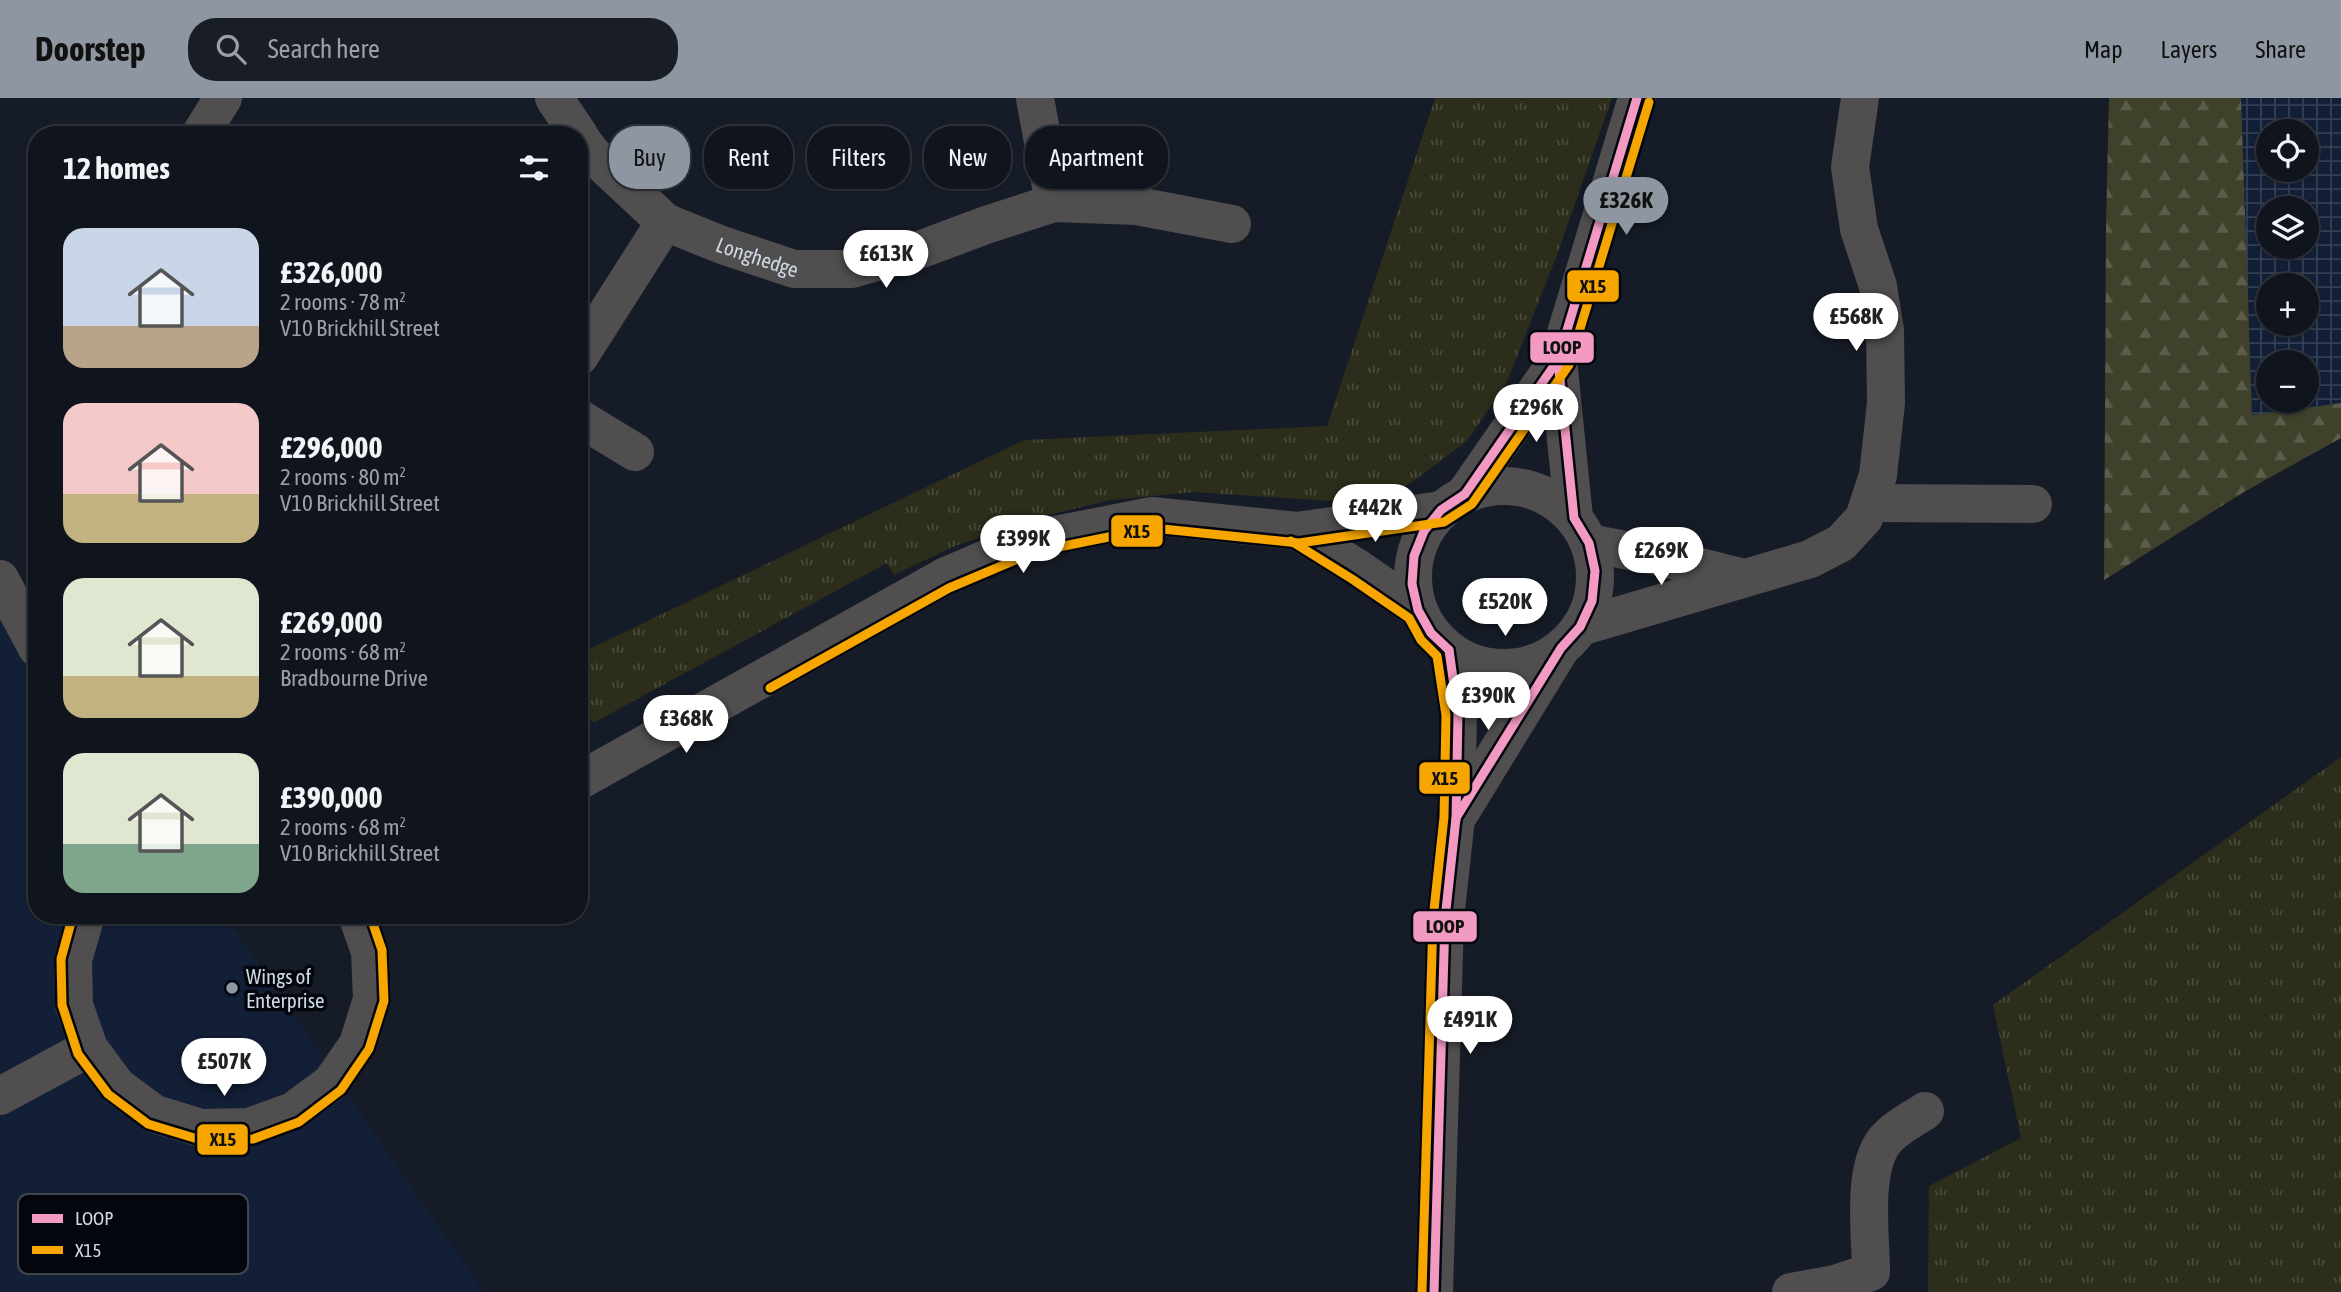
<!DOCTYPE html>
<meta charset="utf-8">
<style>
body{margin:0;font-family:"Asap Condensed",sans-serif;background:#191e26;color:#f1f3f6;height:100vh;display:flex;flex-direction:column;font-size:26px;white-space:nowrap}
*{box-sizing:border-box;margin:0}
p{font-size:23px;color:#9c9fa4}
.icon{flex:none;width:38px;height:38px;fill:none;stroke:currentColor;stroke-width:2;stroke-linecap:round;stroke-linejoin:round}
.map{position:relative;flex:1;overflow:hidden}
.side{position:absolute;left:28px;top:28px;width:560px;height:798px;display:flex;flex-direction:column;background:#10151d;border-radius:28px;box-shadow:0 2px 5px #0004,0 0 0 2px #30343b}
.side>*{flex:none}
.guide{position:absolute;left:609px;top:28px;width:665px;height:63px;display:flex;gap:14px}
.fabs{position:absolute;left:2256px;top:21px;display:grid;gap:14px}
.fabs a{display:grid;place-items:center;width:63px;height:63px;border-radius:50%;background:#10151d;box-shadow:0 2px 5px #0004,0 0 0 2px #30343b;font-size:35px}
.price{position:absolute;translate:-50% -60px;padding:0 16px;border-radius:24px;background:#fff;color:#222;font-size:23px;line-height:46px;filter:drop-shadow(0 2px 4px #0008)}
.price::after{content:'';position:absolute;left:50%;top:42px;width:21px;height:16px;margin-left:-10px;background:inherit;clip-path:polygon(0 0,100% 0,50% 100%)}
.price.selected{background:#8e96a2;color:#111}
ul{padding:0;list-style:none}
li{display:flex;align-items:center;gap:21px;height:175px;padding:0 35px}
li span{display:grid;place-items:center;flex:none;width:196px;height:140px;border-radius:21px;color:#555}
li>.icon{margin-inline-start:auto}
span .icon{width:84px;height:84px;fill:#fffc;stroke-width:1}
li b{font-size:30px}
h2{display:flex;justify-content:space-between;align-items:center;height:84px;padding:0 35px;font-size:30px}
.tag{padding:0 24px;border-radius:28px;background:#10151d;box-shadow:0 2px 5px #0004,0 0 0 2px #30343b;font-size:24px;line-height:63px}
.tag.selected{background:#8e96a2;color:#111}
header{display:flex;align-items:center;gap:42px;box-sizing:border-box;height:98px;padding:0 35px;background:#8e96a2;color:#111}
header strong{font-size:33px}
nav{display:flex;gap:38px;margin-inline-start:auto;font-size:24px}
.search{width:490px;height:63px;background:#191e26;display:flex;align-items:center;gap:18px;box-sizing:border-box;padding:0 24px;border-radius:28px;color:#9c9fa4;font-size:26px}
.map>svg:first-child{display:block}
.built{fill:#121f36}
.industrial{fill:url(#industrial-grid);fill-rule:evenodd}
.grass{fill:url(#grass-tufts)}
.forest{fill:url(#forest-firs)}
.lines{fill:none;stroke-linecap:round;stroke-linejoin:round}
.minor{stroke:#514e50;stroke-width:38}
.bus-1-casing{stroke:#03060d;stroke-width:14}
.bus-2-casing{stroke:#03060d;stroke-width:14}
.bus-1{stroke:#f29ac2;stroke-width:9}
.bus-2{stroke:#f7a600;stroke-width:9}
.poi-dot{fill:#8e96a2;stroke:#03060d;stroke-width:2.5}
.labels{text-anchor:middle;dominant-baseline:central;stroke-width:7;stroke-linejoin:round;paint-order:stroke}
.street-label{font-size:21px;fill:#cfd8e5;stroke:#03060d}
.poi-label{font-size:21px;fill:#cfd8e5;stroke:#03060d;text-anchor:start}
.key{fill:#03060d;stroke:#40454e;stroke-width:2}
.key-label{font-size:19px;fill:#cfd8e5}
.line-badge{stroke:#03060d;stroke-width:2.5}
.pale-badge-label{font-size:19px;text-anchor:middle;font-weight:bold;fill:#111}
</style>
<header>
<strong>Doorstep</strong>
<div class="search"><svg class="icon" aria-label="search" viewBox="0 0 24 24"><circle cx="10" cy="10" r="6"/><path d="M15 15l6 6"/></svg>Search here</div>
<nav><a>Map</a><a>Layers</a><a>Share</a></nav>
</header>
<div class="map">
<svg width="2341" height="1194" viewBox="0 0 2341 1194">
<defs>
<pattern id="industrial-grid" width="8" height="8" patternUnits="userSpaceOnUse" patternTransform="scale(1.75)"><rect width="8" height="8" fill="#121f36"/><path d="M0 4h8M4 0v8" fill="none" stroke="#333f53"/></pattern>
<pattern id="grass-tufts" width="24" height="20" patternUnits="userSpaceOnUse" patternTransform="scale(1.75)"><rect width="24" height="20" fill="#2c2d1a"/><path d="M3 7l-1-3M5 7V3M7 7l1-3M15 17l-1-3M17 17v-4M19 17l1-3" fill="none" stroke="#4a4b3b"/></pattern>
<pattern id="forest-firs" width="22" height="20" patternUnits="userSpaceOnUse" patternTransform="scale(1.75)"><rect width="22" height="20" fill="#40412b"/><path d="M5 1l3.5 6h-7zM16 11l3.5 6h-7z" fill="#5b5c4a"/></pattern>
</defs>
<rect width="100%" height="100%" fill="#161c27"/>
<polygon class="built" points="0,490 37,544 37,817 225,817 484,1194 0,1194"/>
<path class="industrial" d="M2239,0H2341V305L2252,318ZM2268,33H2306V72H2268ZM2268,110H2306V149H2268ZM2268,187H2306V226H2268ZM2268,264H2306V303H2268Z"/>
<g class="grass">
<polygon points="1435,0 1612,0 1557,157 1506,286 1467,343 1419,379 1393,396 1361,405 1194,394 1111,402 1027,422 955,448 894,477 887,465 595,624 579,619 579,556 1024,342 1327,328"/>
<polygon points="2341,659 2341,1194 1928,1194 1929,1088 2021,1040 1993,907"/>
</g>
<polygon class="forest" points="2109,0 2241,0 2252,317 2341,305 2341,340 2244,394 2104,482 2106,128"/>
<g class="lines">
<g class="minor">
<polyline points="554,0 579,37"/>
<polyline points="1035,0 1054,105"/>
<polyline points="200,37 223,0"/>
<polyline points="579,38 592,56 665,124"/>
<path id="s1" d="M579,259L665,124L722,147L794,171H852L919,152L986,127L1054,105L1137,108L1232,126"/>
<polyline points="1558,262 1574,420"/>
<polyline points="579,320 635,354"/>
<circle cx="1504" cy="479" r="91"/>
<polyline points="1465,396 1558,262 1637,0"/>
<polyline points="1870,405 2033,406"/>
<polyline points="1297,433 1359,471 1418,512"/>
<polyline points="1589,445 1656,458 1744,480"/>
<polyline points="0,481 37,550"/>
<polyline points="1580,529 1810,461 1841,445 1864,420 1878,377 1886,305 1885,232 1878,188 1859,131 1850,69 1860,0"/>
<polyline points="579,683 944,479 1030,442 1152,418 1297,433 1441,412"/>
<polyline points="1458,718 1561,550"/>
<polyline points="86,817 73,862 74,907 89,950 117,988 155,1016 201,1030 249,1029 293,1013 331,985 358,946 372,901 370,854 357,817"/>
<polyline points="0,998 89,950"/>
<polyline points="1434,1194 1445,821 1456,720 1458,616 1449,552"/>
<path d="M1791,1194L1835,1186L1871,1174C1871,1137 1860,1065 1889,1038C1899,1028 1913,1021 1925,1013"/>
</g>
<g class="bus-1-casing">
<g id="bus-1">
<polyline points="1449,552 1458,616 1456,722"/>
<polyline points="1449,552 1431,535 1418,512 1412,486 1414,458 1424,433 1441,412 1465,396 1558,262 1566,235"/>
<polyline points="1434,1194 1445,821 1456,720 1561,550 1580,529 1592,503 1595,473 1589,445 1574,420 1558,262 1637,0"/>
</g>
</g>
<g class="bus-2-casing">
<g id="bus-2">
<polyline points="1291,443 1352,481 1409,520 1421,542 1437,558 1446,617 1444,719 1433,821 1422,1194"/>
<polyline points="770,590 949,490 1034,454 1153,430 1299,445 1444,424 1472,406 1569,267 1649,4"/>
<polyline points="73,817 61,861 62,907 78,956 108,996 148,1026 201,1042 253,1041 299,1024 341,992 369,951 384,903 382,852 370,817"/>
</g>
</g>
<use href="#bus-1" class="bus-1"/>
<use href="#bus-2" class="bus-2"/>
</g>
<circle class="poi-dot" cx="232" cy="890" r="7"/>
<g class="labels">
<g class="street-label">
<text stroke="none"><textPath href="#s1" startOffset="259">Longhedge</textPath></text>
</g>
<g class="poi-label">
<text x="246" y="878">Wings of<tspan x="246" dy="24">Enterprise</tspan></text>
</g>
</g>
<rect x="18" y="1096" width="230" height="80" rx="10" class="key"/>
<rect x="32" y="1116" width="31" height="9" fill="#f29ac2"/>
<rect x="32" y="1148" width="31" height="8" fill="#f7a600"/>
<g class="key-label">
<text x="75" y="1127">LOOP</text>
<text x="75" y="1159">X15</text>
</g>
<g class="line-badge">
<rect x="1566" y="171" width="54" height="34" rx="7" fill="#f7a600"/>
<rect x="1529" y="233" width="66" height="33" rx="7" fill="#f29ac2"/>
<rect x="1110" y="416" width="54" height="34" rx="7" fill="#f7a600"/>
<rect x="1418" y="663" width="53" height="34" rx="7" fill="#f7a600"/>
<rect x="1412" y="812" width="66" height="33" rx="7" fill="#f29ac2"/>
<rect x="196" y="1025" width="53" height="33" rx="7" fill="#f7a600"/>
</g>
<g class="pale-badge-label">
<text x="1593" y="195">X15</text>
<text x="1562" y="256">LOOP</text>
<text x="1137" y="440">X15</text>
<text x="1445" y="687">X15</text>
<text x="1445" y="835">LOOP</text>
<text x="223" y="1048">X15</text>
</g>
</svg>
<div class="fabs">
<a><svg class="icon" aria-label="locate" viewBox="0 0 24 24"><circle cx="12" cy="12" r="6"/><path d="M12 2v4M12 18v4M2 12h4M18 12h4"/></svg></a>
<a><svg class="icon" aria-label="layers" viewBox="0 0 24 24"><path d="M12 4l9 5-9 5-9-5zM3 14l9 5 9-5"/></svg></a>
<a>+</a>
<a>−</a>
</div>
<b class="price selected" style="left:1626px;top:139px">£326K</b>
<b class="price" style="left:886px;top:192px">£613K</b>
<b class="price" style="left:1856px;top:255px">£568K</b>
<b class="price" style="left:1536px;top:346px">£296K</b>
<b class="price" style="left:1375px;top:446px">£442K</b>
<b class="price" style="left:1023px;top:477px">£399K</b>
<b class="price" style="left:1661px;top:489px">£269K</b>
<b class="price" style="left:1505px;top:540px">£520K</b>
<b class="price" style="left:1488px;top:634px">£390K</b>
<b class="price" style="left:686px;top:657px">£368K</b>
<b class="price" style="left:1470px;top:958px">£491K</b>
<b class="price" style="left:224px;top:1000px">£507K</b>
<div class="guide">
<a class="tag selected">Buy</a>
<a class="tag">Rent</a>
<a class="tag">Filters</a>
<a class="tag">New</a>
<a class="tag">Apartment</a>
</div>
<section class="side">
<h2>12 homes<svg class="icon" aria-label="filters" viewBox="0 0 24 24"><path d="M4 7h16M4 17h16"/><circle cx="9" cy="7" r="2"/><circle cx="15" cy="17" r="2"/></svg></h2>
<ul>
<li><span style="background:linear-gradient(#c9d6e8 70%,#b9a48a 0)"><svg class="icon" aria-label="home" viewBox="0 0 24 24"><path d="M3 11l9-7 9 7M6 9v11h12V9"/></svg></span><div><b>£326,000</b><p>2 rooms · 78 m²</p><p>V10 Brickhill Street</p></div></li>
<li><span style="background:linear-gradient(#f6c9c9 65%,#c2b280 0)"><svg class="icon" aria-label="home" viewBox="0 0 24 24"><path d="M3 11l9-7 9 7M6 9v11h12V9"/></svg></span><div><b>£296,000</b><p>2 rooms · 80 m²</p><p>V10 Brickhill Street</p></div></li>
<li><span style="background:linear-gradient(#dfe7d0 70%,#c2b280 0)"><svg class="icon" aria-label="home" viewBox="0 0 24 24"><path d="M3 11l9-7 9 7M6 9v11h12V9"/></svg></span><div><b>£269,000</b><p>2 rooms · 68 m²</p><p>Bradbourne Drive</p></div></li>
<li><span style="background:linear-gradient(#dfe7d0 65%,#7fa58c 0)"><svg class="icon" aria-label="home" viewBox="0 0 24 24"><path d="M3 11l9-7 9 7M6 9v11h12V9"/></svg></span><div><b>£390,000</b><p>2 rooms · 68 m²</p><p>V10 Brickhill Street</p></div></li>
</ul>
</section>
</div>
